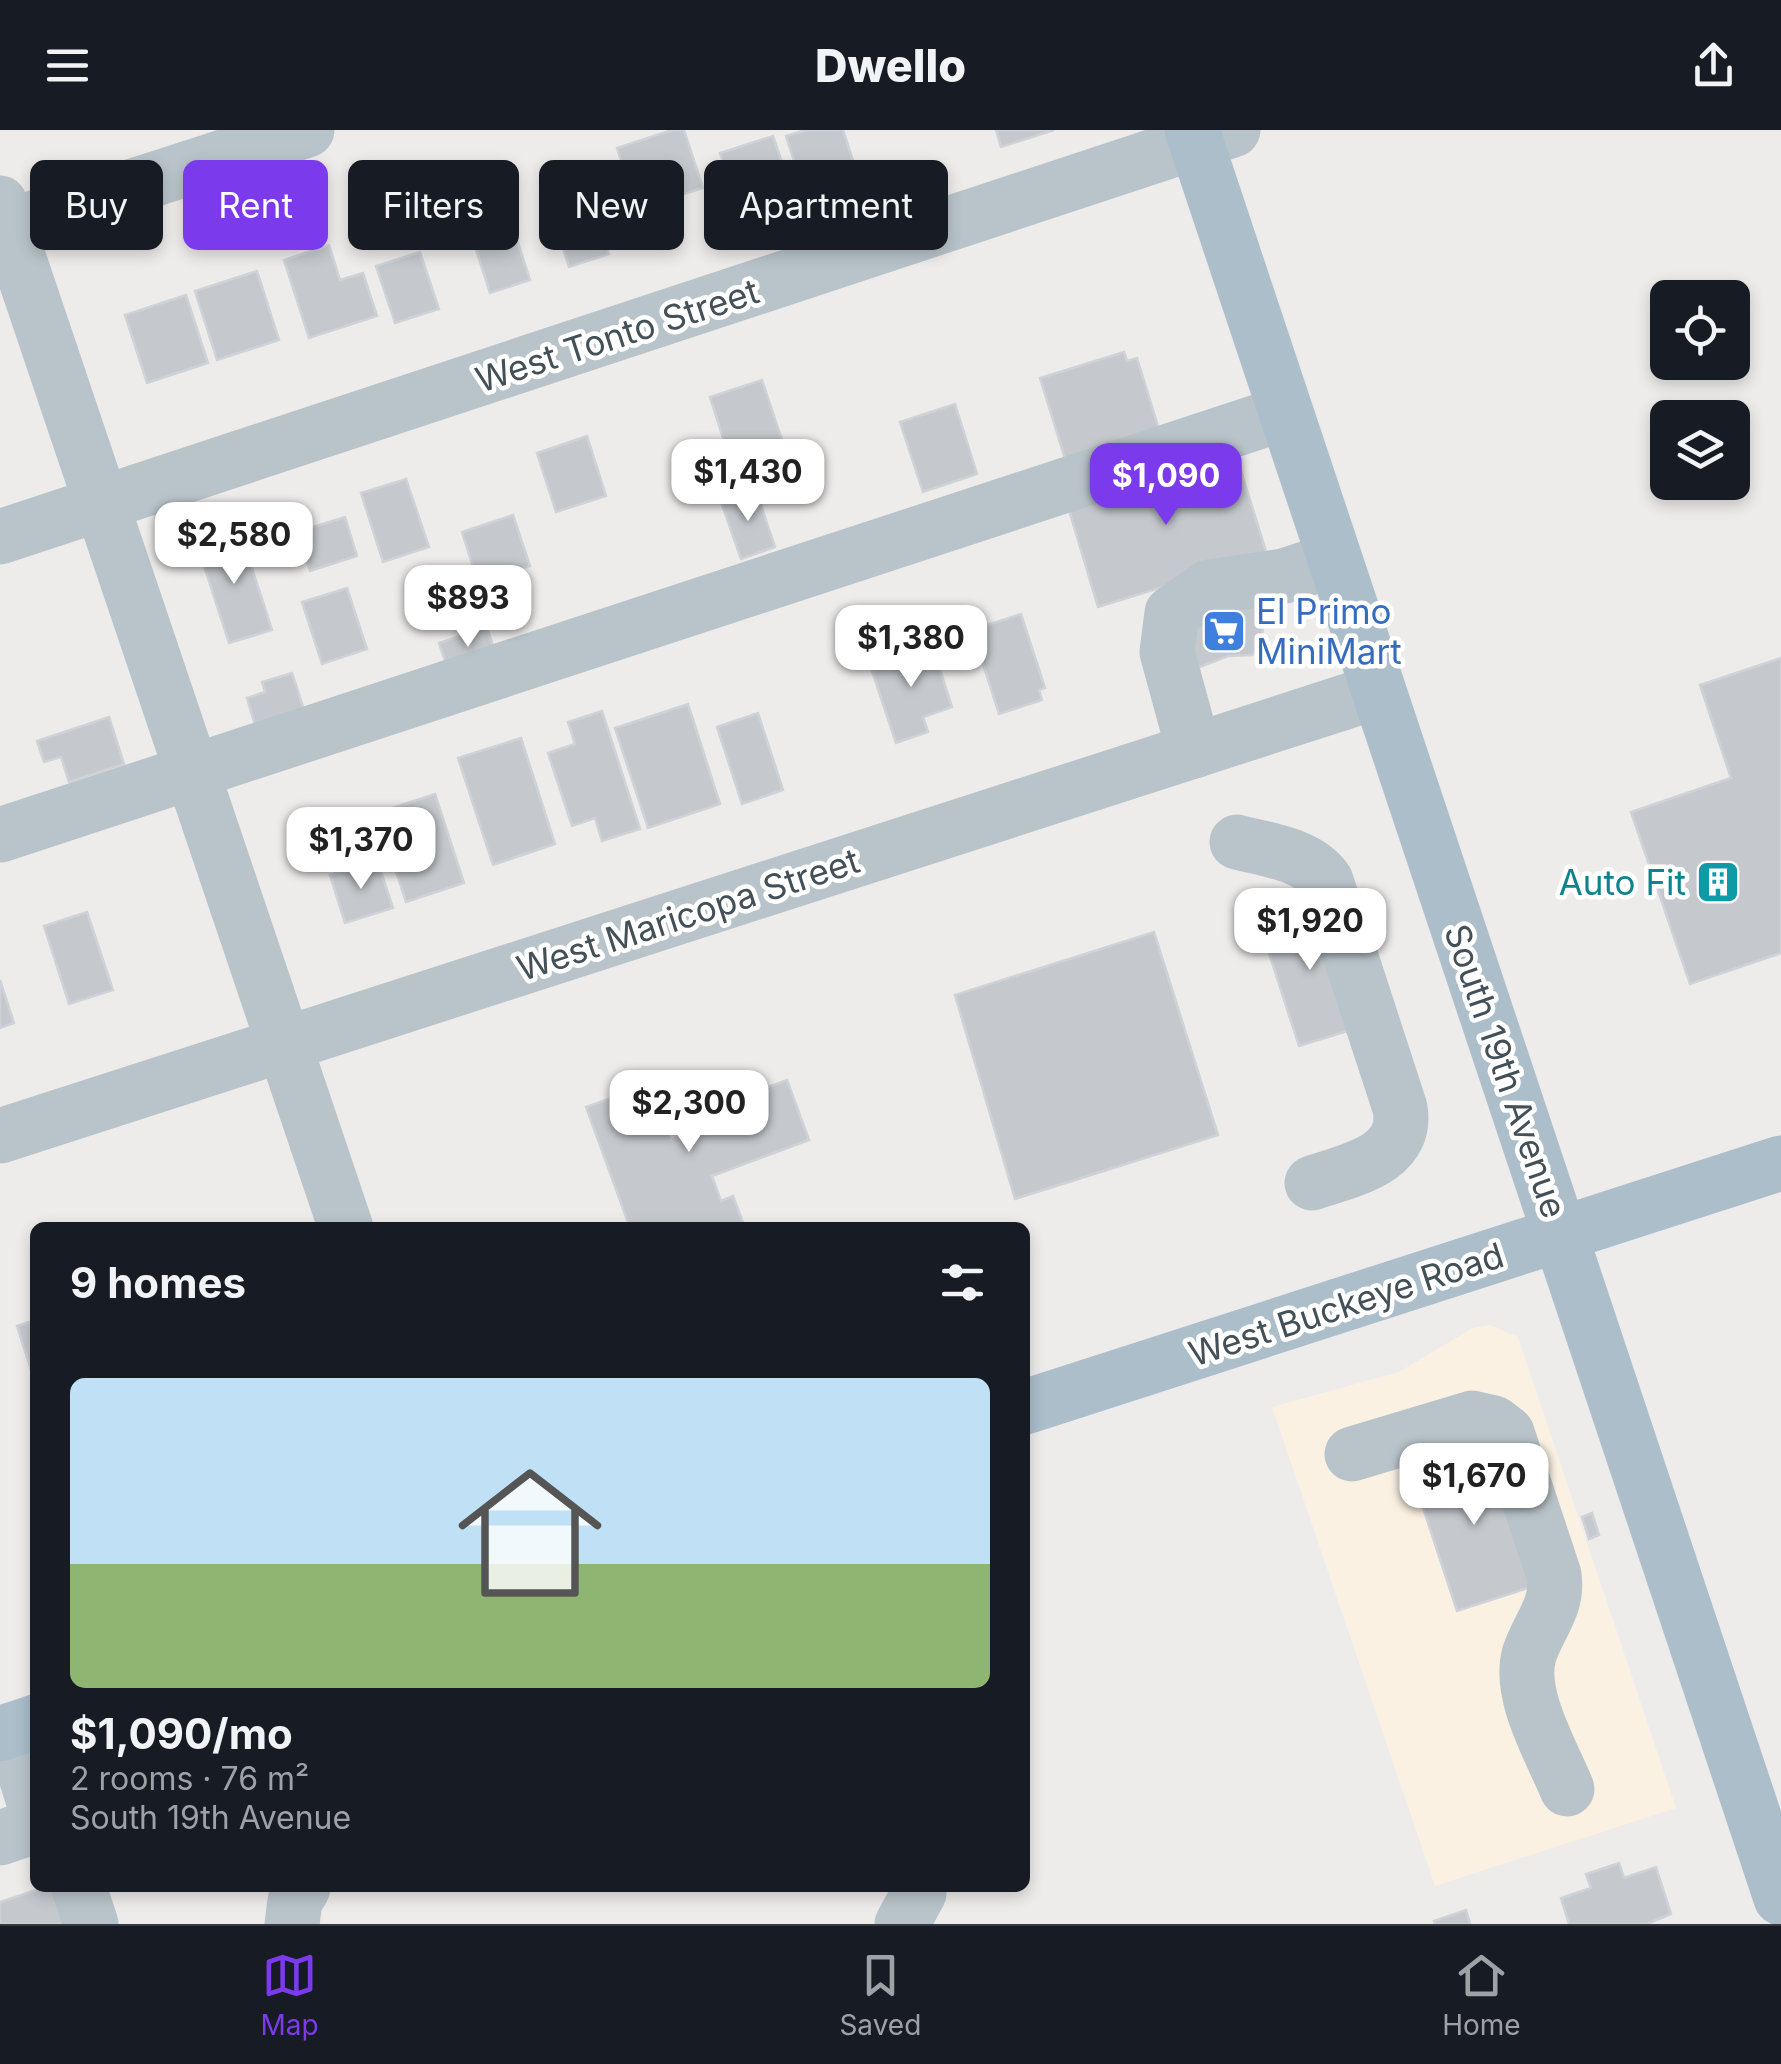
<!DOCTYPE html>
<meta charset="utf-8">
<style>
body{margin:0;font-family:Inter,sans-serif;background:#242831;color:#f1f3f6;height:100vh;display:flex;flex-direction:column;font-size:38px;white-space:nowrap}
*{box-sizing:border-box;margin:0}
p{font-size:32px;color:#9ea1a6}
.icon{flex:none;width:55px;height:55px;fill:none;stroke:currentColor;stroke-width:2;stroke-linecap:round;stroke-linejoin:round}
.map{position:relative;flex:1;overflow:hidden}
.panel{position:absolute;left:30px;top:1092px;width:1000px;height:670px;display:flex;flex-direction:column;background:#171b24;border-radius:15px;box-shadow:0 5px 15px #0003}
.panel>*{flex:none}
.guide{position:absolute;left:30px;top:30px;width:1000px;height:90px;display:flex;gap:20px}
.tools{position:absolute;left:1650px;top:150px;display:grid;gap:20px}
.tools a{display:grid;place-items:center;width:100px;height:100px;border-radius:15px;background:#171b24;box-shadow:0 5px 15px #0003;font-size:50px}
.price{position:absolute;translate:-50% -85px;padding:0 22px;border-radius:20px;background:#fff;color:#222;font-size:32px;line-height:65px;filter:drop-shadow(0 2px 5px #0008)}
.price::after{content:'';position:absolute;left:50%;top:60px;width:30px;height:22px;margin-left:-15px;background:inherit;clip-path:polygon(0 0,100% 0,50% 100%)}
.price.active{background:#7c3aed;color:#fff}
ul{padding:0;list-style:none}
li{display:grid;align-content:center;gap:20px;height:530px;padding:0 40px}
li span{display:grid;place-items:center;height:310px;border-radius:15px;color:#555}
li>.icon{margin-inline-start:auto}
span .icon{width:180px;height:180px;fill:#fffc;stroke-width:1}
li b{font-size:42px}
h2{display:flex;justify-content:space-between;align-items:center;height:120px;padding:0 40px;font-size:42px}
.pill{padding:0 35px;border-radius:15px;background:#171b24;box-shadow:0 5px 15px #0003;font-size:35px;line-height:90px}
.pill.active{background:#7c3aed;color:#fff}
header{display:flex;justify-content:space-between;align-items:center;height:130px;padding:0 40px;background:#171b24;font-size:45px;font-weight:800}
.menu{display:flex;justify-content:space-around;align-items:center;height:140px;border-top:2px solid #363941;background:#171b24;font-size:28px;color:#9ea1a6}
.menu a{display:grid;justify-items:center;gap:5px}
.menu .active{color:#7c3aed}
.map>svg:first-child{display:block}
.commercial{fill:#faf1e3}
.building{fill:#c5c9ce;stroke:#cfd2d7;stroke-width:2.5}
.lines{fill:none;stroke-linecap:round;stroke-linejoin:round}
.minor{stroke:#b9c4ca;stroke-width:55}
.major{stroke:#abbeca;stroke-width:55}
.labels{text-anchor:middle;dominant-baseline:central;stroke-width:9;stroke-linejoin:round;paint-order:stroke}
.street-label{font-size:35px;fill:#445057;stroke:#fff}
.shop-label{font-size:35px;fill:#366cbe;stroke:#fff;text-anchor:start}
.culture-label{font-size:35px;fill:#0d838f;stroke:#fff;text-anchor:end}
</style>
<header><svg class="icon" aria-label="menu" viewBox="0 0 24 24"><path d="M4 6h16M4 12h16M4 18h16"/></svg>Dwello<svg class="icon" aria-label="share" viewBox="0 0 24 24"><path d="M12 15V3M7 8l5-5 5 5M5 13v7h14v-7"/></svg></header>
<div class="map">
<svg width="1781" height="1794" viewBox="0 0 1781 1794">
<rect width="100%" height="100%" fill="#eeebeb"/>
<polygon class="commercial" points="1490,1195 1518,1207 1676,1678 1435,1756 1272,1277 1399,1242 1473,1198"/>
<g class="building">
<polygon points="672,0 684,0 703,58 637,79 617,18"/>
<polygon points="806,0 843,0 857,43 804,61 786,6"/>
<polygon points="996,0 1054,0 1001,17"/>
<polygon points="773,6 788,50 735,68 720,23"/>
<polygon points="583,46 609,124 569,137 544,58"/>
<polygon points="398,53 408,85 379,95 368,62"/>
<polygon points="511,91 530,150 490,163 471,104"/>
<polygon points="329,115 340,150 363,143 377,186 309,208 284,130"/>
<polygon points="420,122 439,179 395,193 376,136"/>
<polygon points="257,141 279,210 217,230 195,161"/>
<polygon points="186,165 208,233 147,253 125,185"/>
<polygon points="1124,222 1127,231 1137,228 1161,306 1067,335 1040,248"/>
<polygon points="762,250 783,313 730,330 710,267"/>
<polygon points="955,274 977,344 923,362 900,292"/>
<polygon points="587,306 606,366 556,382 537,323"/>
<polygon points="1234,318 1267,425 1098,477 1066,370"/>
<polygon points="406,349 429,417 383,432 361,363"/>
<polygon points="756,360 775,417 741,429 721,372"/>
<polygon points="513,385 530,436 478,453 462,402"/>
<polygon points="345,387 357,426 310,441 297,402"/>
<polygon points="240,401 272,500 229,513 197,414"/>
<polygon points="347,458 367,519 322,534 302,472"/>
<polygon points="1260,466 1256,486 1263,498 1260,517 1252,525 1228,526 1197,538 1188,491"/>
<polygon points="1021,484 1045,558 1039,560 1042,570 999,584 972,500"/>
<polygon points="487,497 497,528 449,543 439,513"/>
<polygon points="931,512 952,577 923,587 928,602 896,613 869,532"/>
<polygon points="1781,528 1781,823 1690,854 1631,682 1731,648 1700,555"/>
<polygon points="292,543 304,580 255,595 247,568 265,562 262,552"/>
<polygon points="688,574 720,674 648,698 615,598"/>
<polygon points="602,581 640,699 602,711 595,688 572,696 548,623 575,614 568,592"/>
<polygon points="758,583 783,660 742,674 717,597"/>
<polygon points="109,587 124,634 69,652 61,627 44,632 37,611"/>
<polygon points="521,608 555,714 493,735 458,628"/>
<polygon points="435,664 464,753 406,772 377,683"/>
<polygon points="377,730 393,778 345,793 330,745"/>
<polygon points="1321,769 1361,897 1299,916 1258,789"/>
<polygon points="87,782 113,860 69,874 44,796"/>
<polygon points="1154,802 1218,1005 1015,1069 955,865"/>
<polygon points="0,850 14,893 0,898"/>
<polygon points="787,950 809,1010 712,1046 721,1071 733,1066 745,1098 630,1098 586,977 650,954 671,1010 733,987 727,972"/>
<polygon points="35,1190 35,1252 17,1196"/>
<polygon points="1491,1315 1537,1455 1457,1481 1411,1341"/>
<polygon points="1592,1383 1599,1405 1589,1409 1582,1387"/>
<polygon points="1619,1733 1624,1748 1656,1737 1671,1784 1647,1794 1569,1794 1561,1768 1591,1758 1586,1744"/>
<polygon points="42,1758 59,1758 72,1794 0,1794 0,1772"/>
<polygon points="1466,1780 1470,1794 1435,1794 1434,1791"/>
</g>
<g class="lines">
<g class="minor">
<polyline points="0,73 346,1098"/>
<polyline points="0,99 307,0"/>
<polyline points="0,407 1233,0"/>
<polyline points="1194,621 1167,522 1172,483 1209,457 1284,446 1333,430"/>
<polyline points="0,705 1285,283"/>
<path d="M1237,712C1267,720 1308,724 1326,751L1400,978C1409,1029 1351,1040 1312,1053"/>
<polyline points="0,1006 1376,562"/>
<path d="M1352,1324L1472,1288L1494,1293L1507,1303L1554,1445C1559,1477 1538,1496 1529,1525C1518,1566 1552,1622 1567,1659"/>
<polyline points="11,1600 35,1675"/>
<polyline points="0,1708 35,1696"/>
<polyline points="79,1758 91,1794"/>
<polyline points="292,1794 295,1771 303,1758"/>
<polyline points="902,1794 919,1763 917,1758"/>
</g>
<g class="major">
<polyline points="1192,0 1781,1768"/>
<polyline points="1025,1277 1781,1033"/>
<polyline points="0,1604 35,1592"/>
</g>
</g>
<defs>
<g id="supermarket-square" transform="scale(2.25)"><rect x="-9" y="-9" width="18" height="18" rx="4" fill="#3f7fe0" stroke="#fff"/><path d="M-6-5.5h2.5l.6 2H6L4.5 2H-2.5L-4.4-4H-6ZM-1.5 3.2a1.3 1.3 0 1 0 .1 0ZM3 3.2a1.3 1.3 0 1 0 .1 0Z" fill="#fff"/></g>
<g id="building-square" transform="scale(2.25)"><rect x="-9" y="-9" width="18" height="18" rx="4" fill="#0f9aa8" stroke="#fff"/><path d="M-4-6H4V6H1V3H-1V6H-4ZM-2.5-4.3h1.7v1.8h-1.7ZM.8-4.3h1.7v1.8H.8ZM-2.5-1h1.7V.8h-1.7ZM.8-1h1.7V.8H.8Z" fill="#fff"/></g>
</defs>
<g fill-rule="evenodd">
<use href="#supermarket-square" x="1224" y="501"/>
<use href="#building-square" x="1718" y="752"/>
</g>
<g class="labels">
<g class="street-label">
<text transform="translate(617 205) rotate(-18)">West Tonto Street</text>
<text transform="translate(688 784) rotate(-18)">West Maricopa Street</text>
<text transform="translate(1506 941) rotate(71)">South 19th Avenue</text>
<text transform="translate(1346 1174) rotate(-18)">West Buckeye Road</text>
</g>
<g class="shop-label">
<text x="1256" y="481">El Primo<tspan x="1256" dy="40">MiniMart</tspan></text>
</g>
<g class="culture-label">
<text x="1686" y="752">Auto Fit</text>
</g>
</g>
</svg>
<div class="tools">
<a><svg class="icon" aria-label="locate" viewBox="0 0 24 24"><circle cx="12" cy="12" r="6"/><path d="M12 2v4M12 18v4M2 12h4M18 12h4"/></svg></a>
<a><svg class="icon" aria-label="layers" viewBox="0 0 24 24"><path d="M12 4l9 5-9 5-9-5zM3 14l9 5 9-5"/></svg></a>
</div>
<b class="price" style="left:748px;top:394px">$1,430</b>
<b class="price active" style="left:1166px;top:398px">$1,090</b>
<b class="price" style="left:234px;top:457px">$2,580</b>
<b class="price" style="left:468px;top:520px">$893</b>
<b class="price" style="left:911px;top:560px">$1,380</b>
<b class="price" style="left:361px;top:762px">$1,370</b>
<b class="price" style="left:1310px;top:843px">$1,920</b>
<b class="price" style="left:689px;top:1025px">$2,300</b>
<b class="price" style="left:1474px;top:1398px">$1,670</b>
<div class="guide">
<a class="pill">Buy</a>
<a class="pill active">Rent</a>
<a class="pill">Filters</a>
<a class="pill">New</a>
<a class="pill">Apartment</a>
</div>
<section class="panel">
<h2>9 homes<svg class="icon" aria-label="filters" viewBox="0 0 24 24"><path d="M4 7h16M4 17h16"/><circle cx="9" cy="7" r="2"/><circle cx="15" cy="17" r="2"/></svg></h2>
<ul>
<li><span style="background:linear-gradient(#bfe0f5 60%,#8fb573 0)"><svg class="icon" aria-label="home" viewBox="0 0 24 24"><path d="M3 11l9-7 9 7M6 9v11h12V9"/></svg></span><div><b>$1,090/mo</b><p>2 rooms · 76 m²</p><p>South 19th Avenue</p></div></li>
</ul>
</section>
</div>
<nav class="menu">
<a class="active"><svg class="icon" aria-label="map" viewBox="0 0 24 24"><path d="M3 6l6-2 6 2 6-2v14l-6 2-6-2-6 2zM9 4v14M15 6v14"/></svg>Map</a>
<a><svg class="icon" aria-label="saved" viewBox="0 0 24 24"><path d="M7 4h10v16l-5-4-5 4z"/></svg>Saved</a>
<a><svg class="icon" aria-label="home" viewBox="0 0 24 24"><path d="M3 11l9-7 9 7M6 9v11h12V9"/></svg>Home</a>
</nav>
